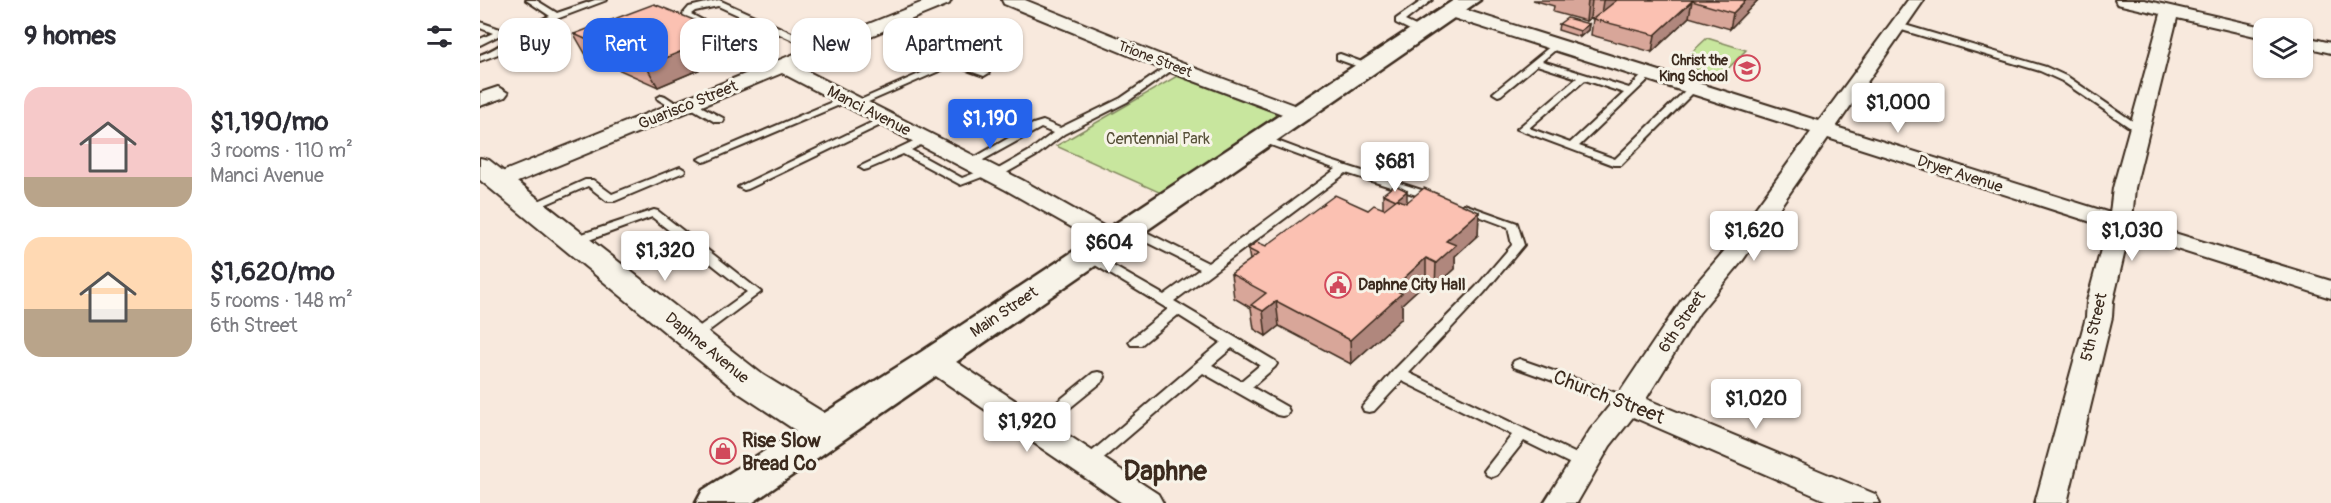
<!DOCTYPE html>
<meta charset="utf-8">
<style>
body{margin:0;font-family:Pangolin,sans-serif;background:#f2f2f3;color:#2b2b33;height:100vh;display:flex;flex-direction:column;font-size:22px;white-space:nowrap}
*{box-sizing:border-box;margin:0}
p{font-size:20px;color:#7c7c81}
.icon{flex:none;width:33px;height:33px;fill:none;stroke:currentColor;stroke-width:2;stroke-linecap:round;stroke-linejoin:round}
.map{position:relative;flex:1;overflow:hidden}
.panel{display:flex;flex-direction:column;background:#fff;width:480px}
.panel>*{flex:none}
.top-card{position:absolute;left:18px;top:18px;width:570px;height:54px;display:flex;gap:12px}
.buttons{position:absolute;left:1773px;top:18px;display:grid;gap:12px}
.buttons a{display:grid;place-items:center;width:60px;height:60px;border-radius:12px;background:#fff;box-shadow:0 2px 4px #0004;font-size:30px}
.price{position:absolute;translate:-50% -51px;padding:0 14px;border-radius:6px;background:#fff;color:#222;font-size:20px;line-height:39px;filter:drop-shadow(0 2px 3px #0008)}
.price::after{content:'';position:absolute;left:50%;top:36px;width:18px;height:14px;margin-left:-9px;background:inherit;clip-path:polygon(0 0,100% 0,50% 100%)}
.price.current{background:#2563eb;color:#fff}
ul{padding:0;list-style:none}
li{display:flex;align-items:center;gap:18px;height:150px;padding:0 24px}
li span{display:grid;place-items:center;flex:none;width:168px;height:120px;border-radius:18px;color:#555}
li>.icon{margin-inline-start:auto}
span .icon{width:72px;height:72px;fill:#fffc;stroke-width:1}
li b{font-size:26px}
h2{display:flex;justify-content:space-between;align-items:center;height:72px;padding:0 24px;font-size:26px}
.pill{padding:0 21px;border-radius:18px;background:#fff;box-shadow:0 2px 4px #0004;font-size:21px;line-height:54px}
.pill.current{background:#2563eb;color:#fff}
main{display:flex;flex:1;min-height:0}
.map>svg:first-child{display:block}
.green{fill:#c8e69e;stroke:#82885e;stroke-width:1.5}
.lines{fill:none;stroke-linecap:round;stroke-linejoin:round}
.service-casing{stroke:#3b2a1e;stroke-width:4}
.minor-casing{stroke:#3b2a1e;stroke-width:4}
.tertiary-casing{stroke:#3b2a1e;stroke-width:4}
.secondary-casing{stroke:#3b2a1e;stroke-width:5}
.service{fill:#f7f3e8;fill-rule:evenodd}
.minor{fill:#f7f3e8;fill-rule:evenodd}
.tertiary{fill:#f7f3e8;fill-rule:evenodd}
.secondary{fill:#f7f3e8;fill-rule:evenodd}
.wall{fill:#d8a699;stroke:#3b2a1e;stroke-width:1.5}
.shaded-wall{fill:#b0877d;stroke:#3b2a1e;stroke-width:1.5}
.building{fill:#fbc1b2;stroke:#3b2a1e;stroke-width:1.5}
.labels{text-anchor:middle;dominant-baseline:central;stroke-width:6;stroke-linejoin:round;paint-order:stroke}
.far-street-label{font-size:14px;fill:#3b2a1e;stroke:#f7f3e8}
.far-poi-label{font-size:14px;font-weight:bold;fill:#3b2a1e;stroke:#f7f3e8;text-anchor:end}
.street-label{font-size:16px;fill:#3b2a1e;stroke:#f7f3e8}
.park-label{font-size:16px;fill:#575038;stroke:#f7f3e8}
.poi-label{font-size:16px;font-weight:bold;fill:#3b2a1e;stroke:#f7f3e8;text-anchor:start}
.near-street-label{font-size:20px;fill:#3b2a1e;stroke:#f7f3e8}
.near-poi-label{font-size:20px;font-weight:bold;fill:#3b2a1e;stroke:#f7f3e8;text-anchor:start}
.near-district-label{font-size:27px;font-weight:bold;fill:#3b2a1e;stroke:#f7f3e8}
</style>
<main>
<section class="panel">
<h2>9 homes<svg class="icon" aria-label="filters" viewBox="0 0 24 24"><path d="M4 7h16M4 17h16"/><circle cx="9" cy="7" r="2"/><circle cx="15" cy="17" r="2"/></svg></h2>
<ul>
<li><span style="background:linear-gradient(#f6c9c9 75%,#b9a48a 0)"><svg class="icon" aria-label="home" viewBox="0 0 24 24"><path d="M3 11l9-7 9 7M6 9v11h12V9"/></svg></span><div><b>$1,190/mo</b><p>3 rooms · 110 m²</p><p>Manci Avenue</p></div></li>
<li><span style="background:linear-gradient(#ffd9b3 60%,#b9a48a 0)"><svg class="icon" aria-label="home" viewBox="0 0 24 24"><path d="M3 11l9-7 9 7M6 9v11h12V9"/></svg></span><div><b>$1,620/mo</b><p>5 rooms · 148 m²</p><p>6th Street</p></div></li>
</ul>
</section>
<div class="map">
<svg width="1851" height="503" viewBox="0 0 1851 503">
<rect width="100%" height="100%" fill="#f8e9dd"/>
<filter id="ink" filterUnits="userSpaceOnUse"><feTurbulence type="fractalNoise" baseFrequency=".0167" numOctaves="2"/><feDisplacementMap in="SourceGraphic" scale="12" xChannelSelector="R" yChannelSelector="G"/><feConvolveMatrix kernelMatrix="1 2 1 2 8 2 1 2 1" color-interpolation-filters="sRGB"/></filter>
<g filter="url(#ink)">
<g class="green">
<polygon points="1227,38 1266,50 1240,77 1199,64"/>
<polygon points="697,76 798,114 681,193 576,146"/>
</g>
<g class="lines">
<g class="service-casing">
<g id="service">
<path d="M46,0H56L77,13L115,0H127L58,26L21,53L0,61V55C27,45 42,26 70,16Z"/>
<polygon points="239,0 345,48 347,50 345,52 339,52 238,6 215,11 211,14 308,66 306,68 300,68 206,20 203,14 209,7"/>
<polygon points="943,0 952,0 925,21 944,30 944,34 938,34 916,23 916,19"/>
<polygon points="0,22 20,29 22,34 0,45 0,39 13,33 0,28"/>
<polygon points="1418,23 1566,67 1588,77 1664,129 1663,131 1655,131 1582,81 1560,71 1415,28 1414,26"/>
<path d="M1077,41L1080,42V46L1062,61L1149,88L1167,71H1173L1175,73L1099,146L1135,159L1211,85H1217L1219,87L1141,165H1133L1037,129L1097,78L1057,65L1021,95L1018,96L1013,93ZM1105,80L1144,93L1090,143L1049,128Z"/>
<polygon points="860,54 890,65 892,67 887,70 857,59 857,55"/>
<polygon points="473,59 509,73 504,76 473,65 379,106 373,106 371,104"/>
<polygon points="692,63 697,66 695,68 647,102 584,134 556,156 519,177 511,177 510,174 481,185 423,154 388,169 384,170 379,167 444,136 448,137 449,139 448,141 431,150 482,178 508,168 512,169 513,172 548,152 573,133 561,128 494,165 490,166 485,163 553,124 563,121 580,128 641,98"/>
<polygon points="182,95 185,96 205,109 200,112 179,100 177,98"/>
<polygon points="366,96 369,97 369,101 227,161 223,162 218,159"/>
<polygon points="211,101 243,118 244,120 243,122 235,122 208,106 208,102"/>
<polygon points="405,116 410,119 409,121 268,189 264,190 258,187"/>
<path d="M781,135L848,160L957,195L959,197L957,199H949L866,173L694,301L795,361L797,364L795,367L772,387L807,407L809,411L807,415L802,416L797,415L723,373L612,468L607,470L602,468L599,464L602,460L741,342L698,315L661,345H651L649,342L651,339L688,309L602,257L604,254H612L684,295L720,269L646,232L644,229L646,226H654L728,263L856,169L777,140L776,138L777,136ZM752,348L780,365L761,381L732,365Z"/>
<polygon points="200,167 205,170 204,172 135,201 127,201 108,186 55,209 51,210 45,207 105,180 113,180 132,194"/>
<polygon points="984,204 1037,223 1044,245 1004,293 929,373 1109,460 1112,464 1109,468 1104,470 1099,468 1044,441 1017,475 1012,477 1007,475 1004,471 1007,467 1032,435 922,381 894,411 889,412 884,411 882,407 914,370 996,287 1032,245 1028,227 980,209 978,207"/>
<polygon points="174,210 178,211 281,292 218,339 208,339 206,336 267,292 172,217 98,244 94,245 88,241 90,238"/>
<polygon points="1039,359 1153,399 1155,403 1153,407 1148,408 1034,367 1032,364 1034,361"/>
<polygon points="618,372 623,373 625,377 623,381 559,433 554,435 549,433 547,429 549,425 613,373"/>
</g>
</g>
<g class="minor-casing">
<g id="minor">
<polygon points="448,0 471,0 469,4 317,66 542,180 641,236 645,241 641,246 633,248 625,246 526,190 302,73 28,186 12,186 9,181 12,176"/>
<polygon points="522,0 545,0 696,61 827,110 830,114 827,118 813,118 682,69 524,4"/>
<polygon points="1428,0 1444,0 1356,127 1630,213 1633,188 1681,14 1637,4 1635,0 1664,0 1787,28 1784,28 1784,38 1697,18 1655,188 1652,220 1851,281 1851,298 1649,234 1633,301 1632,317 1587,503 1555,503 1606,317 1607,301 1627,227 1348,138 1263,260 1219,313 1166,399 1395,494 1400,503 1352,503 1153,417 1130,446 1097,503 1064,503 1110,430 1138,395 1201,301 1245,250 1331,132 967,16 965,12 967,8 979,8 1339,121"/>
<polygon points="1822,36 1851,43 1851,53 1822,46"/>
<polygon points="18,87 28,93 25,97 0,106 0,93"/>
<polygon points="454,351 464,354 678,494 683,503 642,503 444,368 440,361 444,354"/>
</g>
</g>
<g class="tertiary-casing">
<polygon id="tertiary" points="0,158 9,160 283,375 359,422 364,432 359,442 346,446 333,442 259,393 0,180"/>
</g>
<g class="secondary-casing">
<polygon id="secondary" points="974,0 1000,0 272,503 216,503 223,490 441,352"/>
</g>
<use href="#service" class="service"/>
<use href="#minor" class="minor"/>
<use href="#tertiary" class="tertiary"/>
<use href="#secondary" class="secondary"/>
</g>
<g class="wall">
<polygon points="1053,0 1278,0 1250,29 1209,17 1172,52 1111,35 1113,19 1110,18 1106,21 1073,12 1074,6"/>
<polygon points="1079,24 1109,24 1108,30 1100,37 1078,30"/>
<polygon points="246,33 256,54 178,87 106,55 94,34"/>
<polygon points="903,194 927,202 999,212 998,235 975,256 975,269 955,287 946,282 922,304 922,318 871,364 799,326 786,336 774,329 771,308 754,298 751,274 770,260 768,249 786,246 903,209"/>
</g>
<g class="shaded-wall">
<polygon points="1110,0 1112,0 1110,18 1106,21 1108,1"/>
<polygon points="1124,0 1141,0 1120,21 1123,1"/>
<polygon points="1266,0 1278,0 1250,29 1253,13"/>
<polygon points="1212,1 1209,17 1172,52 1175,35"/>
<polygon points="1109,24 1108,30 1100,37 1100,31"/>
<polygon points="246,33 256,54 178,87 166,66"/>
<polygon points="927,191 927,214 916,200"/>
<polygon points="999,212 998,235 975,256 975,269 955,287 956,263 966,241"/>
<polygon points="946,258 946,282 922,304 922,318 871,364 870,340 912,289"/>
<polygon points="796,301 799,326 786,336 783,311"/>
</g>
<g class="building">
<polygon points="1137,0 1266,0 1253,13 1212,1 1175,35 1113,19"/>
<polygon points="174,4 246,33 166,66 94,34"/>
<polygon points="1087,18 1109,24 1100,31 1079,24"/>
<polygon points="915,185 927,191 916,200 903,194"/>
<polygon points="944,188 999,212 966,241 976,245 956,263 946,258 912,289 922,293 870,340 796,301 783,311 771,305 786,293 751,274 778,254 768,249 777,242 786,246 855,195 888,210 894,205 904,209 917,199 926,203"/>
</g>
</g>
<defs>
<g id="school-ring" transform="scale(1.35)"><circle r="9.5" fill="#f7f3e8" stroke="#d1495b" stroke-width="1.5"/><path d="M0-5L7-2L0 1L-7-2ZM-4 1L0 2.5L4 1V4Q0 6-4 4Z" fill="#d1495b"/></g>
<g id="civic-ring" transform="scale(1.35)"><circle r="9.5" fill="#f7f3e8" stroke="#d1495b" stroke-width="1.5"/><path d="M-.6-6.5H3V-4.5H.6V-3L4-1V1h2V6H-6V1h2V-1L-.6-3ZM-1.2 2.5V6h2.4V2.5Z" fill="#d1495b"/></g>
<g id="shop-ring" transform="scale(1.35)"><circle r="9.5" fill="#f7f3e8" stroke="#d1495b" stroke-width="1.5"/><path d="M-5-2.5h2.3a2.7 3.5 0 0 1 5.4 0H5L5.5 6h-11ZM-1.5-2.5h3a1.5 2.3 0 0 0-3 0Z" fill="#d1495b"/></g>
</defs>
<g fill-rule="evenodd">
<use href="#school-ring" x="1267" y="68"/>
<use href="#civic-ring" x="858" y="285"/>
<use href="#shop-ring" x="243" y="451"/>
</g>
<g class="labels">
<g class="far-street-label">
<text transform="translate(675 59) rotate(21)">Trione Street</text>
</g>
<g class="far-poi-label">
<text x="1248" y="60">Christ the<tspan x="1248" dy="16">King School</tspan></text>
</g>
<g class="street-label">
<text transform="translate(208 105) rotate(-22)">Guarisco Street</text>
<text transform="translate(389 111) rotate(27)">Manci Avenue</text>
<text transform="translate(1480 174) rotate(18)">Dryer Avenue</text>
<text transform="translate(524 312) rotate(-34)">Main Street</text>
<text transform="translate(1202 322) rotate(-56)">6th Street</text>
<text transform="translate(1614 327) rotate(-77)">5th Street</text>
<text transform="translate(227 348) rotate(39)">Daphne Avenue</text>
</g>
<g class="park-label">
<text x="678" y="139">Centennial Park</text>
</g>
<g class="poi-label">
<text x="878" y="285">Daphne City Hall</text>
</g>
<g class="near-street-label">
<text transform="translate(1129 397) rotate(21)">Church Street</text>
</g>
<g class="near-poi-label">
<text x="262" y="440">Rise Slow<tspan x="262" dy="23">Bread Co</tspan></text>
</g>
<g class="near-district-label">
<text x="685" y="471">Daphne</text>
</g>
</g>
</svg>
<div class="buttons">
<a><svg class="icon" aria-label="layers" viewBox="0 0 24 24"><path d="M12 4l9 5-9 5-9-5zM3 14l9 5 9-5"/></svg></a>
</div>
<b class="price" style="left:1418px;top:134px">$1,000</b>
<b class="price current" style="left:510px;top:150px">$1,190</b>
<b class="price" style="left:915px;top:193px">$681</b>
<b class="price" style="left:1274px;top:262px">$1,620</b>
<b class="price" style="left:1652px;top:262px">$1,030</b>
<b class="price" style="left:629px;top:274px">$604</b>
<b class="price" style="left:185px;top:282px">$1,320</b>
<b class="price" style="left:1276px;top:430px">$1,020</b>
<b class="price" style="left:547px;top:453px">$1,920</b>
<div class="top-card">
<a class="pill">Buy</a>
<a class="pill current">Rent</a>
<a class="pill">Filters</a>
<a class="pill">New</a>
<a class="pill">Apartment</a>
</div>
</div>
</main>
